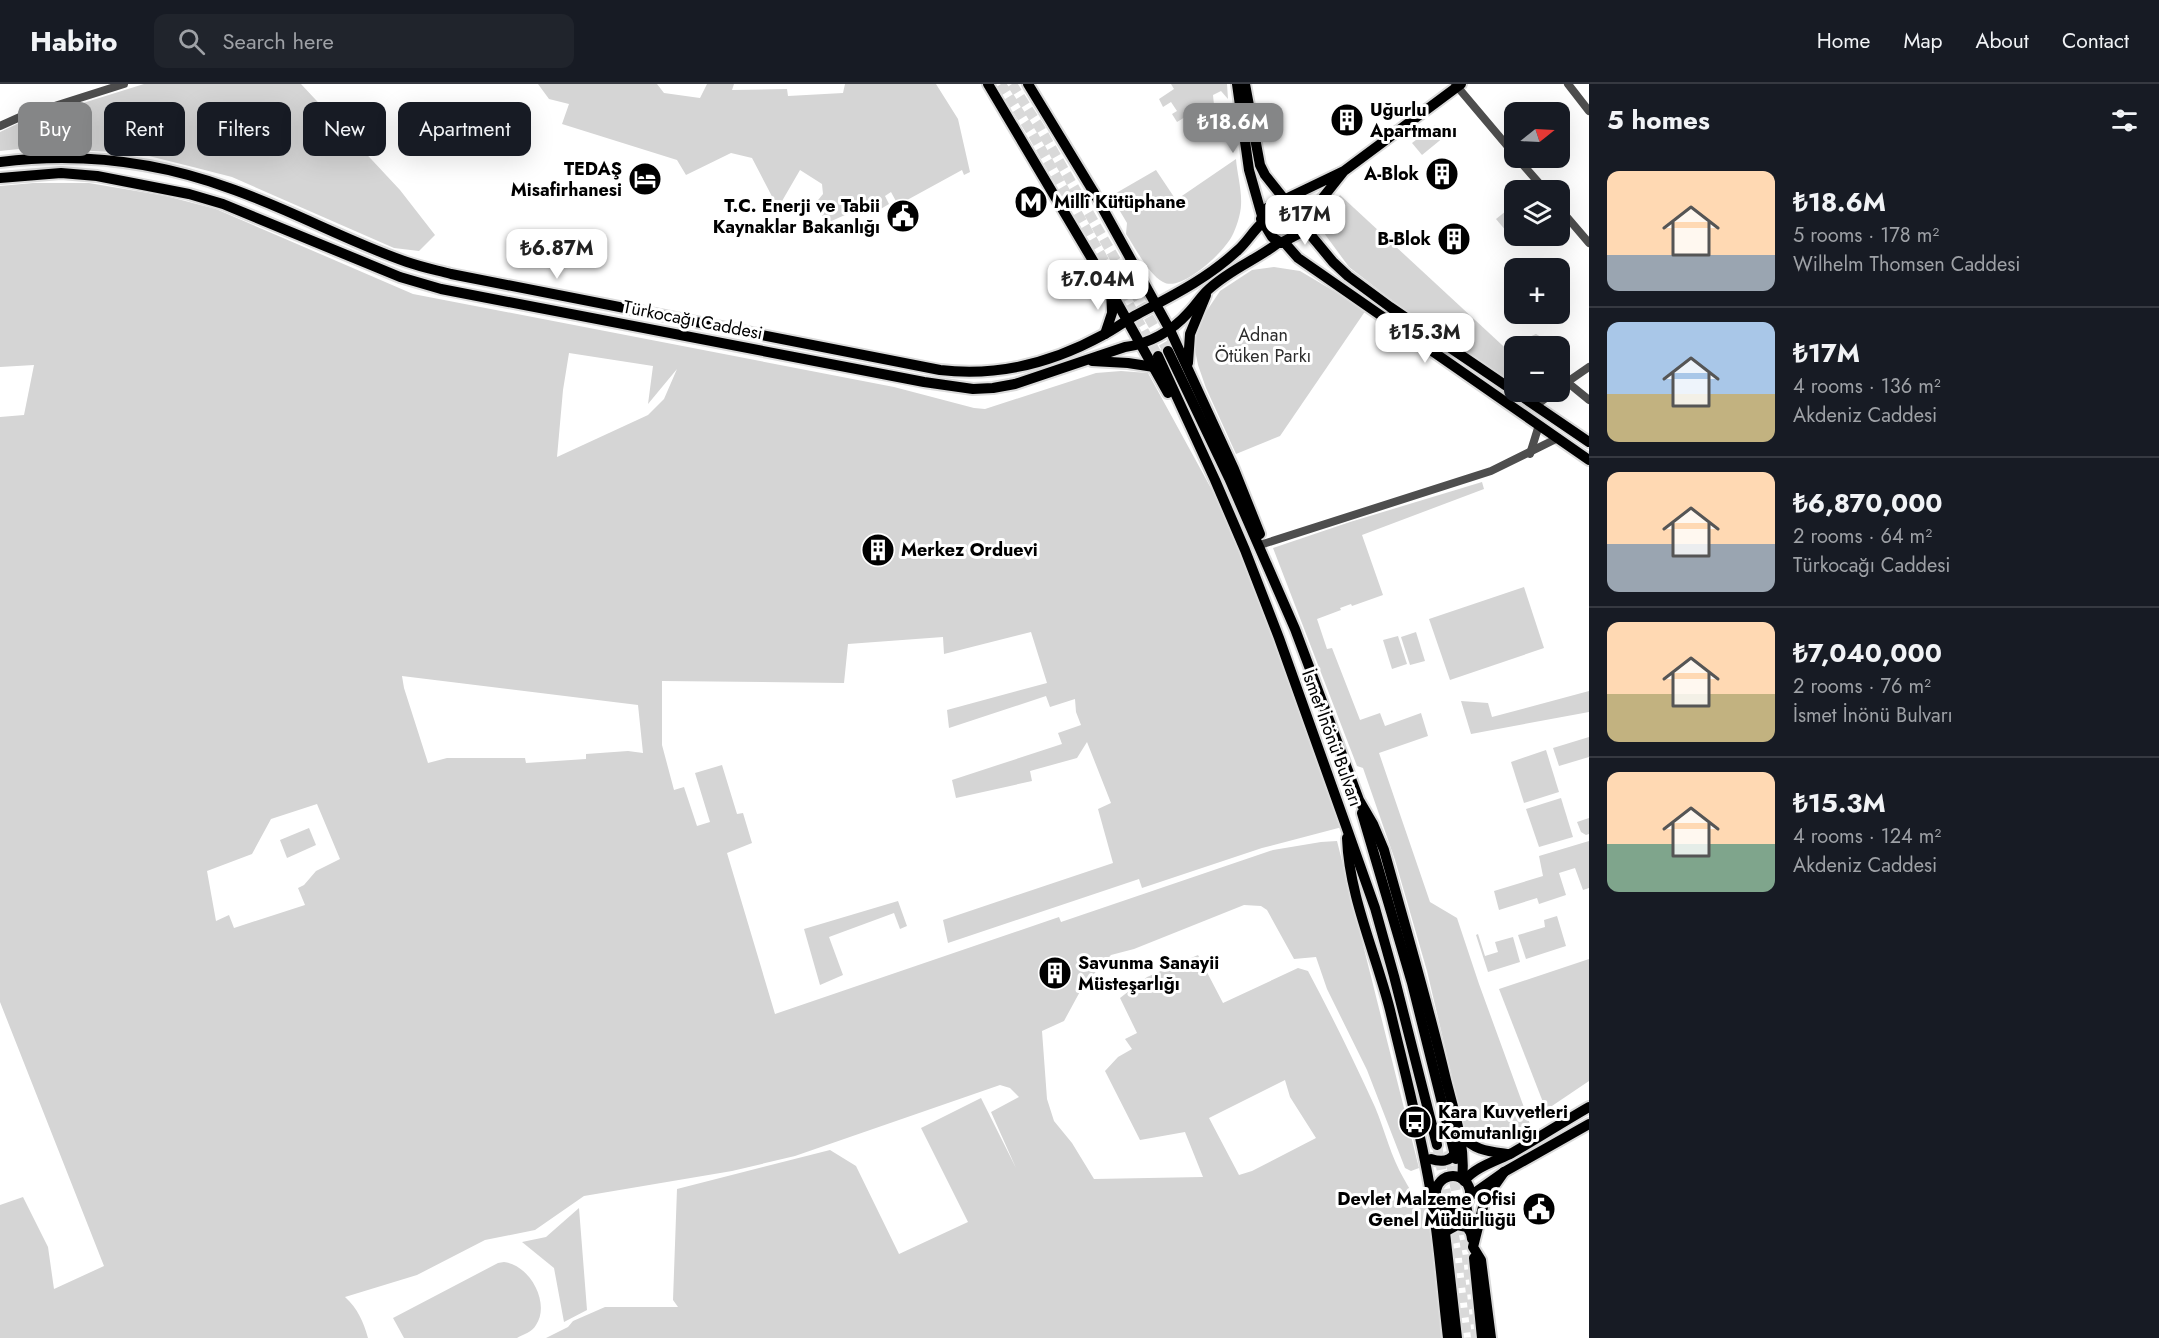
<!DOCTYPE html>
<meta charset="utf-8">
<style>
body{margin:0;font-family:Jost,sans-serif;background:#20242c;color:#f1f3f6;height:100vh;display:flex;flex-direction:column;font-size:22px;white-space:nowrap}
*{box-sizing:border-box;margin:0}
p{font-size:20px;color:#9ea1a6}
.icon{flex:none;width:33px;height:33px;fill:none;stroke:currentColor;stroke-width:2;stroke-linecap:round;stroke-linejoin:round}
.map{position:relative;flex:1;overflow:hidden}
.panel{display:flex;flex-direction:column;background:#171b24;width:570px}
.panel>*{flex:none}
.guide{position:absolute;left:18px;top:18px;width:570px;height:54px;display:flex;gap:12px}
.needle{width:39px;rotate:72deg}
.buttons{position:absolute;left:1504px;top:18px;display:grid;gap:12px}
.buttons a{display:grid;place-items:center;width:66px;height:66px;border-radius:12px;background:#171b24;box-shadow:0 6px 24px #0002;font-size:30px}
.price{position:absolute;translate:-50% -51px;padding:0 14px;border-radius:12px;background:#fff;color:#222;font-size:20px;line-height:39px;filter:drop-shadow(0 2px 3px #0008)}
.price::after{content:'';position:absolute;left:50%;top:36px;width:18px;height:14px;margin-left:-9px;background:inherit;clip-path:polygon(0 0,100% 0,50% 100%)}
.price.selected{background:#858687;color:#fff}
ul{padding:0;list-style:none}
li{display:flex;align-items:center;gap:18px;height:150px;padding:0 18px}
li+li{border-top:2px solid #363941}
li span{display:grid;place-items:center;flex:none;width:168px;height:120px;border-radius:12px;color:#555}
li>.icon{margin-inline-start:auto}
span .icon{width:72px;height:72px;fill:#fffc;stroke-width:1}
li b{font-size:26px}
h2{display:flex;justify-content:space-between;align-items:center;height:72px;padding:0 18px;font-size:26px}
.pill{padding:0 21px;border-radius:12px;background:#171b24;box-shadow:0 6px 24px #0002;font-size:21px;line-height:54px}
.pill.selected{background:#858687;color:#fff}
header{display:flex;align-items:center;gap:36px;box-sizing:border-box;height:84px;padding:0 30px;background:#171b24;border-bottom:2px solid #363941}
header strong{font-size:28px}
nav{display:flex;gap:33px;margin-inline-start:auto;font-size:21px}
.search{width:420px;height:54px;background:#20242c;display:flex;align-items:center;gap:15px;box-sizing:border-box;padding:0 21px;border-radius:12px;color:#9ea1a6;font-size:22px}
main{display:flex;flex:1;min-height:0}
.map>svg:first-child{display:block}
.green{fill:#d5d5d5;fill-rule:evenodd}
.lines{fill:none;stroke-linecap:round;stroke-linejoin:round}
.major-tunnel{stroke:#d9d9d9;stroke-width:10;stroke-dasharray:10 5;stroke-linecap:butt}
.major-casing{stroke:#dbdbdb;stroke-width:14}
.minor{stroke:#4e4e4e;stroke-width:8}
.major{stroke:#000;stroke-width:10}
.labels{text-anchor:middle;dominant-baseline:central;stroke-width:6;stroke-linejoin:round;paint-order:stroke}
.poi-label{font-size:18px;font-weight:bold;fill:#000;stroke:#fff;text-anchor:start}
.street-label{font-size:18px;fill:#000;stroke:#fff}
.park-label{font-size:18px;fill:#2c2c2c;stroke:#fff}
</style>
<header>
<strong>Habito</strong>
<div class="search"><svg class="icon" aria-label="search" viewBox="0 0 24 24"><circle cx="10" cy="10" r="6"/><path d="M15 15l6 6"/></svg>Search here</div>
<nav><a>Home</a><a>Map</a><a>About</a><a>Contact</a></nav>
</header>
<main>
<div class="map">
<svg width="1589" height="1254" viewBox="0 0 1589 1254">
<rect width="100%" height="100%" fill="#fff"/>
<g class="green">
<polygon points="144,0 301,0 400,106 435,151 419,167 394,164 232,93 193,83 137,69 28,64 0,67 0,48 19,39"/>
<polygon points="538,0 657,0 664,9 700,14 707,0 734,0 732,6 787,5 788,12 843,9 845,0 936,0 958,35 970,88 964,91 962,86 898,121 891,108 885,112 889,120 879,126 874,118 827,139 814,121 823,110 822,100 800,86 778,124 752,74 731,69 686,91 677,76 562,40 569,20 549,15"/>
<polygon points="1171,0 1227,0 1228,15 1221,7 1213,11 1216,41 1206,50 1197,35 1195,36 1190,30 1177,38 1172,30 1177,27 1171,18 1163,23 1159,15 1174,5"/>
<polygon points="1435,41 1444,53 1422,71 1412,59"/>
<path d="M1236,75C1237,89 1242,106 1241,121C1241,129 1236,145 1232,152C1224,168 1181,209 1163,198C1149,191 1135,163 1126,150L1127,139L1111,112L1156,86L1176,116Z"/>
<path d="M33,99H89L166,112L216,125L413,210L894,303L974,324L985,325L1096,289L1121,287L1148,289L1224,428L1346,742L1262,764L1142,804L1139,795L948,859L943,836L1113,779L1098,725L1111,719L1087,658L1077,674L1030,687L1032,697L956,714L952,696L1062,660L1058,649L1081,641L1076,628L1075,615L1050,623L1046,612L949,644L947,626L1047,599L1031,548L944,570L943,553L848,560L844,599L662,597V661L674,706L684,703L697,742L710,738L695,689L722,681L737,730L743,729L752,759L727,769L775,930L1059,833L1061,838L1273,766L1321,758L1337,757L1419,1084L1411,1087L1405,1084L1367,986L1327,905L1316,873L1294,875L1267,826L1261,822L1244,821L1134,865L1111,871L1083,902L1064,937L1042,947L1047,1015L1054,1037L1072,1059L1094,1095L1203,1093L1185,1048L1140,1056L1105,987L1118,973L1132,965L1125,955L1137,949L1120,914L1147,893L1198,871L1223,919L1298,884L1308,887C1332,932 1354,977 1375,1023C1385,1047 1391,1073 1404,1095C1410,1106 1419,1122 1433,1122L1448,1254H546L568,1243L573,1237L605,1223H678L673,1216L677,1105L830,1066L856,1082L899,1170L968,1138L921,1044L981,1014L1016,1084L991,1028L1019,1013L1010,1004L1000,1001L795,1072L732,1087L584,1112L535,1146L485,1156L417,1191L345,1213C358,1225 363,1237 368,1254H0V1121L23,1113L48,1163L54,1205L104,1182L0,918V333L24,331L34,281L0,283V102ZM569,269L653,282L648,320L677,285L664,315L648,331L557,373L563,306ZM402,592L638,621L643,669L628,667L586,670V675L526,679L525,674H447L428,679L404,604ZM317,720L340,775L316,787L304,801L298,804L305,821L234,844L229,831L216,837L207,787L252,770L271,735ZM1285,996L1290,1013L1316,1054L1252,1087L1239,1091L1209,1034Z"/>
<polygon points="1340,111 1515,273 1515,300 1420,238 1349,183 1324,149 1322,137"/>
<polygon points="1506,127 1515,138 1515,152 1512,154 1496,135"/>
<polygon points="1274,183 1300,187 1366,226 1280,352 1236,370 1206,304 1198,281 1193,256 1202,234 1220,207 1252,186"/>
<polygon points="1536,250 1556,262 1524,262 1527,254"/>
<path d="M1482,398L1484,405L1362,451L1383,511L1352,522L1351,520L1340,524L1341,526L1317,535L1327,565L1332,564L1360,636L1380,629L1385,642L1421,629L1428,652L1379,669L1430,818L1457,834L1479,900L1530,1040C1505,1054 1488,1069 1464,1044L1427,887L1395,776L1363,684L1357,682L1273,464L1350,438Z"/>
<polygon points="1524,503 1544,564 1450,596 1429,535"/>
<polygon points="1416,548 1425,577 1410,581 1401,553"/>
<polygon points="1398,552 1407,580 1392,585 1383,556"/>
<polygon points="1589,607 1589,628 1471,650 1461,617 1488,619 1492,633"/>
<polygon points="1589,653 1589,673 1559,682 1553,664"/>
<polygon points="1546,666 1559,708 1524,719 1511,678"/>
<polygon points="1561,714 1573,753 1539,763 1526,725"/>
<polygon points="1589,734 1589,750 1586,751 1581,748 1577,738"/>
<polygon points="309,744 316,761 287,774 280,756"/>
<polygon points="1589,757 1589,804 1583,806 1575,784 1559,789 1566,811 1539,820 1537,814 1499,826 1494,807 1543,792 1539,772"/>
<polygon points="898,817 907,842 900,845 894,829 829,853 843,891 820,901 804,845"/>
<polygon points="1557,832 1566,862 1526,875 1518,851 1545,843 1544,836"/>
<polygon points="1478,850 1485,872 1498,868 1495,858 1513,853 1520,878 1488,888 1476,851"/>
<polygon points="1589,875 1589,997 1546,1026 1499,905"/>
<polygon points="579,1124 587,1226 564,1238 554,1184 522,1158 546,1153"/>
<path d="M504,1178C529,1180 551,1219 536,1241C532,1248 524,1250 517,1254H404L393,1234L498,1179Z"/>
</g>
<g class="lines">
<g class="major-tunnel">
<polyline points="1001,0 1032,49 1158,272"/>
<polyline points="1012,0 1040,44 1168,267"/>
<polyline points="1437,1061 1458,1173 1467,1254"/>
<polyline points="1449,1067 1466,1166 1476,1254"/>
</g>
<g class="major-casing">
<g id="major">
<polyline points="988,0 1111,207 1112,229 1105,250"/>
<polyline points="1028,0 1093,107 1170,246 1234,385 1260,450"/>
<polyline points="1237,0 1249,86 1262,132"/>
<polyline points="1245,0 1260,81 1265,91 1285,116"/>
<path d="M0,78C78,68 155,77 229,104C290,125 346,157 407,178C421,183 436,186 451,190L940,286C998,293 1052,279 1103,251C1115,245 1126,236 1138,230C1174,211 1208,194 1238,166C1247,158 1253,147 1262,139"/>
<polyline points="1344,87 1317,121 1300,149 1281,159 1272,153 1261,135 1267,124 1344,87 1461,0"/>
<path d="M0,94L61,89L97,92L189,110L223,120L400,193L441,205L924,298L973,305L993,304L1015,300L1125,263C1149,260 1172,247 1188,229C1196,221 1201,212 1209,205C1231,185 1256,176 1278,159"/>
<polyline points="1289,116 1306,141"/>
<polyline points="1304,143 1333,178 1348,192 1390,223 1589,358"/>
<polyline points="1284,158 1298,174 1589,376"/>
<polyline points="1114,213 1168,309"/>
<path d="M1168,267L1229,394L1295,545L1359,716L1373,740L1384,766C1405,842 1428,919 1446,996C1454,1028 1466,1062 1462,1095"/>
<polyline points="1158,272 1215,396 1245,466 1279,554 1346,742 1375,824 1394,892 1437,1061"/>
<polyline points="1092,277 1128,279 1154,283"/>
<polyline points="1188,279 1190,250 1206,211"/>
<polyline points="1362,729 1412,899 1456,1075"/>
<path d="M1347,754C1349,812 1376,870 1390,926C1404,985 1420,1045 1430,1104C1439,1154 1442,1204 1448,1254"/>
<path d="M1459,1050C1476,1067 1486,1067 1509,1070"/>
<path d="M1431,1075C1440,1078 1450,1078 1455,1069"/>
<circle cx="1453" cy="1109" r="17"/>
<path d="M1464,1097C1475,1083 1496,1077 1512,1069C1538,1054 1563,1038 1589,1023"/>
<polyline points="1470,1112 1504,1088 1589,1040"/>
<polyline points="1466,1120 1472,1155"/>
<polyline points="1442,1122 1457,1254"/>
<polyline points="1444,1151 1446,1147 1457,1141 1467,1143 1471,1149"/>
<polyline points="1474,1174 1482,1254"/>
<polyline points="1491,1254 1481,1176 1473,1163 1485,1115 1504,1088"/>
</g>
</g>
<g class="minor">
<polyline points="1455,0 1515,71"/>
<polyline points="1568,0 1589,27"/>
<polyline points="0,42 20,33 124,0"/>
<polyline points="1517,74 1545,106"/>
<polyline points="1560,125 1589,159"/>
<polyline points="1567,298 1589,316"/>
<polyline points="1560,303 1589,283"/>
<polyline points="1535,322 1554,308"/>
<polyline points="1530,370 1539,341"/>
<polyline points="1263,460 1491,387 1558,354"/>
</g>
<use href="#major" class="major"/>
</g>
<defs>
<g id="building-disc" transform="scale(1.725)"><circle r="9.5" fill="#000" stroke="#fff"/><path d="M-4-6H4V6H1V3H-1V6H-4ZM-2.5-4.3h1.7v1.8h-1.7ZM.8-4.3h1.7v1.8H.8ZM-2.5-1h1.7V.8h-1.7ZM.8-1h1.7V.8H.8Z" fill="#fff"/></g>
<g id="hotel-disc" transform="scale(1.725)"><circle r="9.5" fill="#000" stroke="#fff"/><path d="M-6-4.5h1.5V1H6V5H4.5V3h-9V5H-6ZM-4 0a1.8 1.8 0 1 1 3.6 0ZM.5 0V-2.5h3Q6-2.5 6 0Z" fill="#fff"/></g>
<g id="metro-disc" transform="scale(1.725)"><circle r="9.5" fill="#000" stroke="#fff"/><path d="M-5.5 5V-5H-3L0 0L3-5H5.5V5H3V-.5L0 4L-3-.5V5Z" fill="#fff"/></g>
<g id="civic-disc" transform="scale(1.725)"><circle r="9.5" fill="#000" stroke="#fff"/><path d="M-.6-6.5H3V-4.5H.6V-3L4-1V1h2V6H-6V1h2V-1L-.6-3ZM-1.2 2.5V6h2.4V2.5Z" fill="#fff"/></g>
<g id="bus-disc" transform="scale(1.725)"><circle r="9.5" fill="#000" stroke="#fff"/><path d="M-5-6H5V4H4V6H2V4H-2V6H-4V4H-5ZM-3.5-4V0h7V-4ZM-3.5 1.2v1.5H-2V1.2ZM2 1.2v1.5H3.5V1.2Z" fill="#fff"/></g>
</defs>
<g fill-rule="evenodd">
<use href="#building-disc" x="1347" y="36"/>
<use href="#building-disc" x="1442" y="90"/>
<use href="#hotel-disc" x="645" y="95"/>
<use href="#metro-disc" x="1031" y="118"/>
<use href="#civic-disc" x="903" y="132"/>
<use href="#building-disc" x="1454" y="155"/>
<use href="#building-disc" x="878" y="466"/>
<use href="#building-disc" x="1055" y="889"/>
<use href="#bus-disc" x="1415" y="1038"/>
<use href="#civic-disc" x="1539" y="1125"/>
</g>
<g class="labels">
<g class="poi-label">
<text x="1370" y="26">Uğurlu<tspan x="1370" dy="21">Apartmanı</tspan></text>
<text x="622" y="85" text-anchor="end">TEDAŞ<tspan x="622" dy="21">Misafirhanesi</tspan></text>
<text x="1419" y="90" text-anchor="end">A-Blok</text>
<text x="1054" y="118">Millî Kütüphane</text>
<text x="880" y="122" text-anchor="end">T.C. Enerji ve Tabii<tspan x="880" dy="21">Kaynaklar Bakanlığı</tspan></text>
<text x="1431" y="155" text-anchor="end">B-Blok</text>
<text x="901" y="466">Merkez Orduevi</text>
<text x="1078" y="879">Savunma Sanayii<tspan x="1078" dy="21">Müsteşarlığı</tspan></text>
<text x="1438" y="1028">Kara Kuvvetleri<tspan x="1438" dy="21">Komutanlığı</tspan></text>
<text x="1516" y="1115" text-anchor="end">Devlet Malzeme Ofisi<tspan x="1516" dy="21">Genel Müdürlüğü</tspan></text>
</g>
<g class="street-label">
<text transform="translate(693 236) rotate(11)">Türkocağı Caddesi</text>
<text transform="translate(1332 654) rotate(70)">İsmet İnönü Bulvarı</text>
</g>
<g class="park-label">
<text x="1263" y="251">Adnan<tspan x="1263" dy="21">Ötüken Parkı</tspan></text>
</g>
</g>
</svg>
<div class="buttons">
<a><svg class="needle" viewBox="-14 -14 28 28"><path d="M0-13l5 13h-10z" fill="#e53935"/><path d="M0 13l5-13h-10z" fill="#9ea1a6"/></svg></a>
<a><svg class="icon" aria-label="layers" viewBox="0 0 24 24"><path d="M12 4l9 5-9 5-9-5zM3 14l9 5 9-5"/></svg></a>
<a>+</a>
<a>−</a>
</div>
<b class="price selected" style="left:1233px;top:70px">₺18.6M</b>
<b class="price" style="left:1305px;top:162px">₺17M</b>
<b class="price" style="left:557px;top:196px">₺6.87M</b>
<b class="price" style="left:1098px;top:227px">₺7.04M</b>
<b class="price" style="left:1425px;top:280px">₺15.3M</b>
<div class="guide">
<a class="pill selected">Buy</a>
<a class="pill">Rent</a>
<a class="pill">Filters</a>
<a class="pill">New</a>
<a class="pill">Apartment</a>
</div>
</div>
<section class="panel">
<h2>5 homes<svg class="icon" aria-label="filters" viewBox="0 0 24 24"><path d="M4 7h16M4 17h16"/><circle cx="9" cy="7" r="2"/><circle cx="15" cy="17" r="2"/></svg></h2>
<ul>
<li><span style="background:linear-gradient(#ffd9b3 70%,#9aa5b1 0)"><svg class="icon" aria-label="home" viewBox="0 0 24 24"><path d="M3 11l9-7 9 7M6 9v11h12V9"/></svg></span><div><b>₺18.6M</b><p>5 rooms · 178 m²</p><p>Wilhelm Thomsen Caddesi</p></div></li>
<li><span style="background:linear-gradient(#a9c7e8 60%,#c2b280 0)"><svg class="icon" aria-label="home" viewBox="0 0 24 24"><path d="M3 11l9-7 9 7M6 9v11h12V9"/></svg></span><div><b>₺17M</b><p>4 rooms · 136 m²</p><p>Akdeniz Caddesi</p></div></li>
<li><span style="background:linear-gradient(#ffd9b3 60%,#9aa5b1 0)"><svg class="icon" aria-label="home" viewBox="0 0 24 24"><path d="M3 11l9-7 9 7M6 9v11h12V9"/></svg></span><div><b>₺6,870,000</b><p>2 rooms · 64 m²</p><p>Türkocağı Caddesi</p></div></li>
<li><span style="background:linear-gradient(#ffd9b3 60%,#c2b280 0)"><svg class="icon" aria-label="home" viewBox="0 0 24 24"><path d="M3 11l9-7 9 7M6 9v11h12V9"/></svg></span><div><b>₺7,040,000</b><p>2 rooms · 76 m²</p><p>İsmet İnönü Bulvarı</p></div></li>
<li><span style="background:linear-gradient(#ffd9b3 60%,#7fa58c 0)"><svg class="icon" aria-label="home" viewBox="0 0 24 24"><path d="M3 11l9-7 9 7M6 9v11h12V9"/></svg></span><div><b>₺15.3M</b><p>4 rooms · 124 m²</p><p>Akdeniz Caddesi</p></div></li>
</ul>
</section>
</main>
